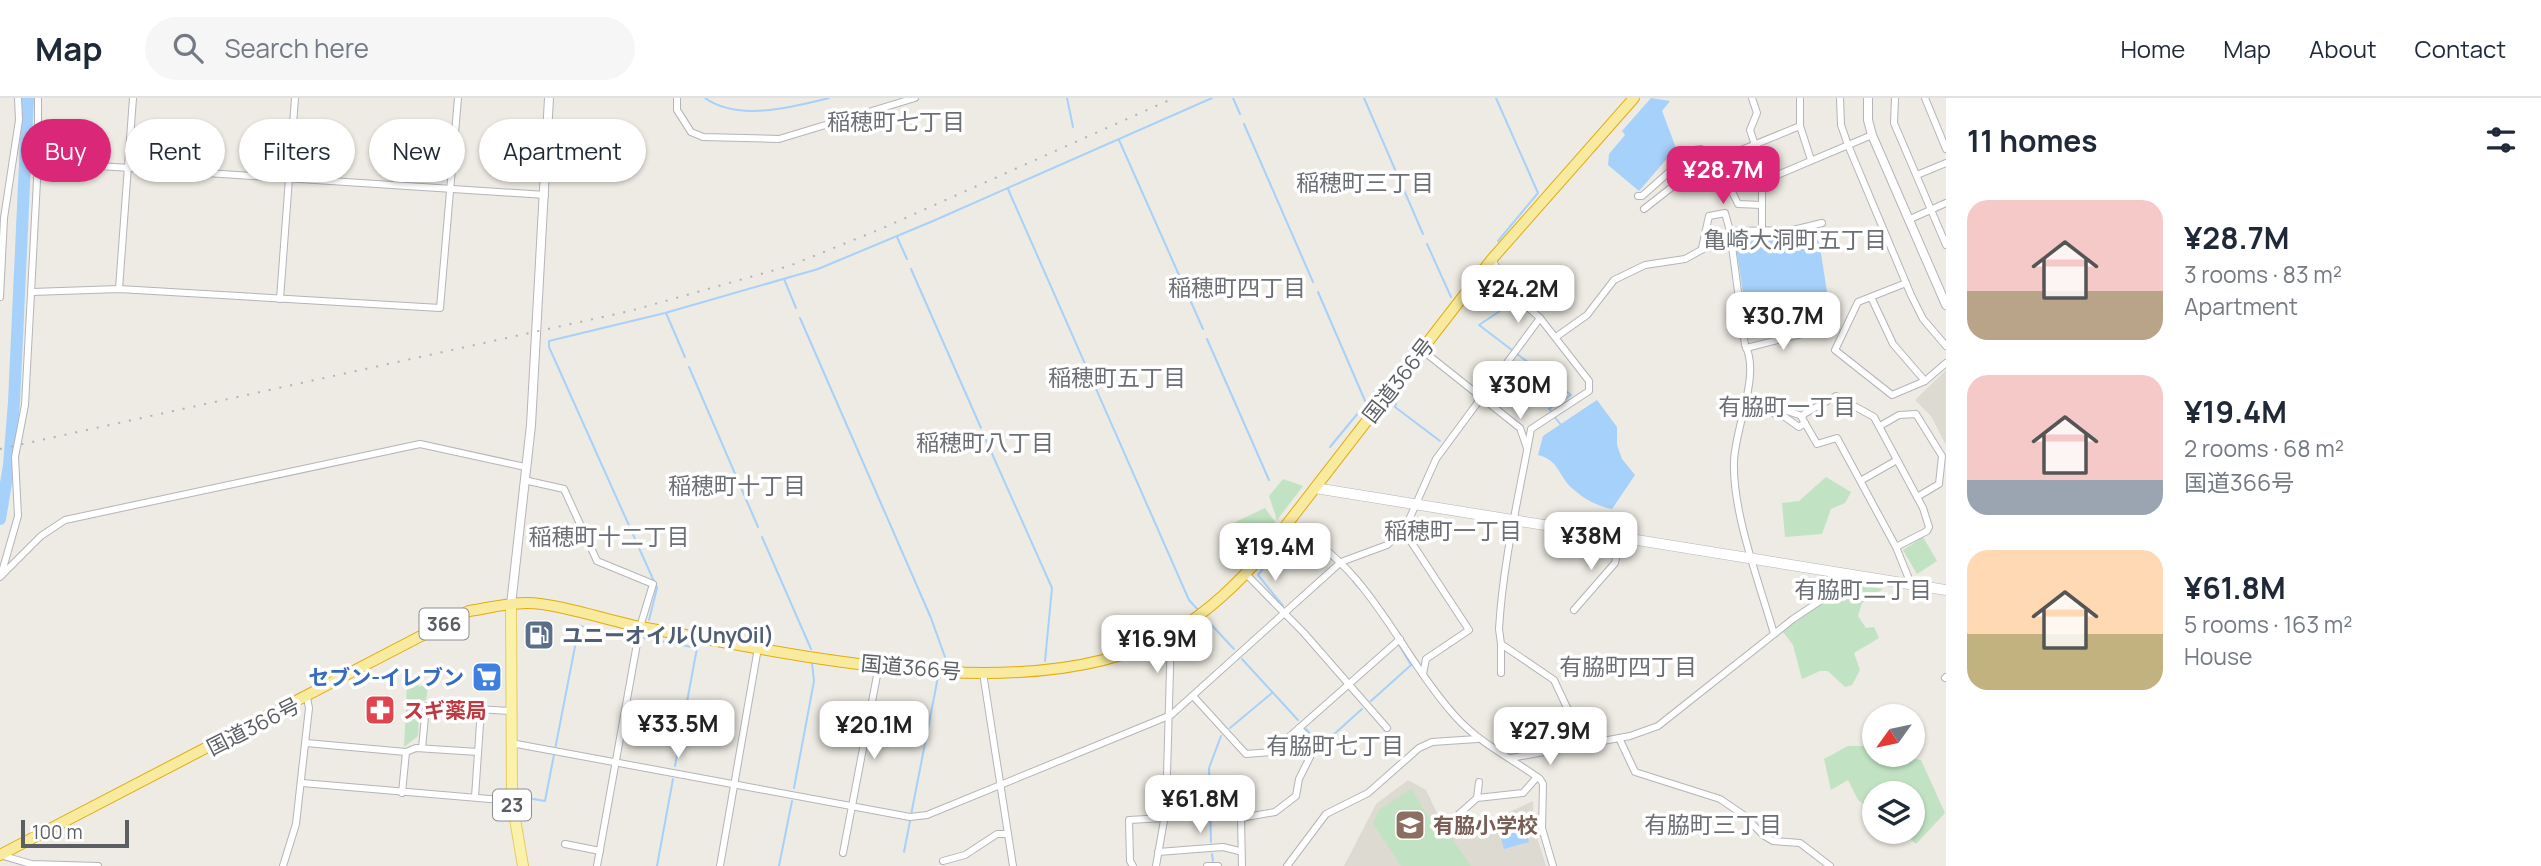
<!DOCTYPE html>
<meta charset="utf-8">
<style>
body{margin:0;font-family:Manrope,"Noto Sans JP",sans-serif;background:#f6f6f7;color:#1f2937;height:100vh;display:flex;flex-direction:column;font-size:26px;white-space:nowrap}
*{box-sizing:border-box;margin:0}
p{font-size:23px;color:#747a83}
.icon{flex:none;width:38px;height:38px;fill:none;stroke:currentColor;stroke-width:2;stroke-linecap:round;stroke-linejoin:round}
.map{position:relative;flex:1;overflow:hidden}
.sheet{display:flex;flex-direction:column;background:#fff;width:595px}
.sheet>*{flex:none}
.guide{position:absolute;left:21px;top:21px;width:665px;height:63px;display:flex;gap:14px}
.needle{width:46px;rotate:237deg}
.fabs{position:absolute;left:1862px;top:606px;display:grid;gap:14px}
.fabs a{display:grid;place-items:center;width:63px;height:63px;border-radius:50%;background:#fff;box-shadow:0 2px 5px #0004;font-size:35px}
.scale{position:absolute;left:21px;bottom:18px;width:108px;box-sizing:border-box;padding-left:7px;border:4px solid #5b5e63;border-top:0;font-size:19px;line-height:24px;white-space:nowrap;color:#5b5e63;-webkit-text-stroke:5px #fff;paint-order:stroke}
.price{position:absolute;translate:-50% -60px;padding:0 16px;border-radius:14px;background:#fff;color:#222;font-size:23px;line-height:46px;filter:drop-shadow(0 2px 4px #0008)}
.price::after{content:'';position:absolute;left:50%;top:42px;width:21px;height:16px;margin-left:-10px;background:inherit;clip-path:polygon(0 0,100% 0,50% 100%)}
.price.current{background:#db2777;color:#fff}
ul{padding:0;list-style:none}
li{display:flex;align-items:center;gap:21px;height:175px;padding:0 21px}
li span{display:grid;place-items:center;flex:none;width:196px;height:140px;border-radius:21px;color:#555}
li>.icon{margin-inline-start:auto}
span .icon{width:84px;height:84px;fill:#fffc;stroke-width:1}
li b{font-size:30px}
h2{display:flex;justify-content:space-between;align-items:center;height:84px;padding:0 21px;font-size:30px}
.tag{padding:0 24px;border-radius:32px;background:#fff;box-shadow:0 2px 5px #0004;font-size:24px;line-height:63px}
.tag.current{background:#db2777;color:#fff}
header{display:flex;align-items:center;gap:42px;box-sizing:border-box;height:98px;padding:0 35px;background:#fff;border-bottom:2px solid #e0e1e3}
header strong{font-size:33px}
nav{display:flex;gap:38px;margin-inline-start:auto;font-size:24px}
.search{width:490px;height:63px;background:#f6f6f7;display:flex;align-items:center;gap:18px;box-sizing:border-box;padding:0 24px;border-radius:38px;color:#747a83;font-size:26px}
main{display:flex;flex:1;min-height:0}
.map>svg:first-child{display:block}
.education{fill:#dddad1}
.green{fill:#c1e3c3}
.water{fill:#a6d1fa}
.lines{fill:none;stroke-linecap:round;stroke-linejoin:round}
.stream{stroke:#a6d1fa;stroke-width:2}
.river{stroke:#a6d1fa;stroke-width:12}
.minor-casing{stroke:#b3b5ba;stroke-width:8}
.tertiary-casing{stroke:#b3b5ba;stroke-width:10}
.secondary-casing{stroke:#b2b5ba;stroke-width:11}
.primary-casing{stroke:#e9ca60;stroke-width:12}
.trunk-casing{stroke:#e3ac0d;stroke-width:12}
.minor{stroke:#fff;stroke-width:6}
.tertiary{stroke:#fff;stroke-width:8}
.secondary{stroke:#fff;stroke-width:10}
.primary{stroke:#faf2ab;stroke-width:10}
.trunk{stroke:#f8ea9e;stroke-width:10}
.rail{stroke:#b2b2b3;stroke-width:2;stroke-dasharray:2 9;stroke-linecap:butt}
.labels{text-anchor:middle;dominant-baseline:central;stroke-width:7;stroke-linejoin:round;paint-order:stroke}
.shield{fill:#fff;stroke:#8c8e92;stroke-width:2}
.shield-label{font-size:19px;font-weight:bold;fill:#5b5e63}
.street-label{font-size:21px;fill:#5b5e63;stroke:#fff}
.service-label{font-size:21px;font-weight:bold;fill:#4e5e75;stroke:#fff;text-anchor:start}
.shop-label{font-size:21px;font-weight:bold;fill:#366cbe;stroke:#fff;text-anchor:end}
.health-label{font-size:21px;font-weight:bold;fill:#be3a42;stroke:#fff;text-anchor:start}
.education-label{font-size:21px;font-weight:bold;fill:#785e54;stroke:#fff;text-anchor:start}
.neighbourhood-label{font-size:23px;fill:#6c7075;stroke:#fff}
</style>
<header>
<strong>Map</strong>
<div class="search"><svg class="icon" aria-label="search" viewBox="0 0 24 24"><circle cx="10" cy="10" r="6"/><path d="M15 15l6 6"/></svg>Search here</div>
<nav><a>Home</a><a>Map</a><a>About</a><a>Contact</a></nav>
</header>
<main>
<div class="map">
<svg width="1946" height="768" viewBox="0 0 1946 768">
<rect width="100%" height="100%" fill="#edebe3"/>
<g class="education">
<polygon points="1946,272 1946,347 1931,318 1915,302"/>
<polygon points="1408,682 1426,692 1438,717 1453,725 1463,741 1479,736 1477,729 1533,703 1534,729 1546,768 1344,768 1376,706"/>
</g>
<g class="green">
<polygon points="1826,379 1851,394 1845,405 1831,411 1822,436 1785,439 1782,405 1799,403"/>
<polygon points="1283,381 1303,388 1277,422 1269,398"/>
<polygon points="1265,410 1278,428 1246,471 1227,428"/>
<polygon points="1923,439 1937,463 1917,476 1903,452"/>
<polygon points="1854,486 1883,491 1862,505 1858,518 1866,530 1874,529 1879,540 1854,555 1860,572 1852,587 1845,589 1828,573 1820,573 1802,581 1793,547 1783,534 1825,502"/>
<polygon points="407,586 428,589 426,602 420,603 418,638 404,649"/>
<polygon points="1848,648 1874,648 1874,656 1921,662 1945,715 1916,746 1902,733 1913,733 1913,695 1874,695 1874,713 1858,702 1848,682 1831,692 1824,661"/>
<polygon points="1411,691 1432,724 1444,730 1471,768 1401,768 1373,725 1379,712"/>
</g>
<g class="water">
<polygon points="1651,0 1670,3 1662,13 1676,50 1639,93 1608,67 1609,56 1625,37 1622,33"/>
<polygon points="1734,136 1775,140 1811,136 1819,143 1827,194 1816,221 1779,235 1750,240"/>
<path d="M1597,302L1617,329V347L1622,361L1635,377L1612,411C1597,408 1584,401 1573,391C1558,379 1560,362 1538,357L1543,338Z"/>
<polygon points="1524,727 1529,744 1504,751 1499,734"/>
</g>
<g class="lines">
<g class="stream">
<path d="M705,0C738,24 793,9 829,0"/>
<polyline points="1067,0 1073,29"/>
<polyline points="1233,0 1240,16"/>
<polyline points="1364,0 1423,136"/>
<polyline points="1496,0 1538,95 1498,143"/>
<polyline points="1244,26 1313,184"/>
<polyline points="1119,42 1203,231"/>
<polyline points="1008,91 1189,502 1199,513"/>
<polyline points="897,139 907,161"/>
<polyline points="1427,146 1451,199"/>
<polyline points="911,171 981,330"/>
<polyline points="784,181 796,210"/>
<polyline points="1318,194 1366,305"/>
<polyline points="1511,201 1509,207 1479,227 1571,297 1549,311 1551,313"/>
<polyline points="666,215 685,259"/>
<polyline points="800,220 931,520 945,559 941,570"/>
<polyline points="1207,241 1269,382"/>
<polyline points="689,269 758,429"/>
<polyline points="1395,297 1398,299 1395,309 1440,343"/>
<polyline points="1554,318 1561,327"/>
<polyline points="985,340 1052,490 1045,563"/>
<polyline points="1330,349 1382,286 1384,288"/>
<polyline points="762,439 811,551"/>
<polyline points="1353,483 1361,492"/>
<polyline points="1283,508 1258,477 1293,434 1299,437"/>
<polyline points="1205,520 1234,551"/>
<polyline points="649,522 657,490 549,249 549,243 665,215 818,171 933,123 1212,0"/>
<polyline points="644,540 697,550 675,668"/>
<polyline points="1242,561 1298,622"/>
<polyline points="1371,603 1411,567 1398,545"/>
<polyline points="1230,630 1272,595"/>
<polyline points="1306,631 1321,648 1362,611"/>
<polyline points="794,690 814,583 812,565"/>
<polyline points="522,699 545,703 579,528 632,538"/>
<polyline points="911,717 938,579"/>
<polyline points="1211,744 1209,670 1221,638"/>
<polyline points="904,754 910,723"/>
<polyline points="1212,756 1213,763"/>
<polyline points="657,768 673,681"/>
<polyline points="779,768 792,703"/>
</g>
<polyline class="river" points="0,421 9,367 14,304 28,0"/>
<g class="minor-casing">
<g id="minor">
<polyline points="677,0 677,12 691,34 703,39 779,41 915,0"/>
<polyline points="1752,0 1757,15 1750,32 1755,47"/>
<polyline points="1800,0 1800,28 1811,62"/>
<polyline points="1840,0 1841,27 1848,47 1911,197 1923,221 1946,248"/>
<polyline points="1895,0 1894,25 1946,147"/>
<polyline points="1925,0 1946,51"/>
<polyline points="1717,63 1738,106 1762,107"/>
<polyline points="38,64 545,97"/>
<polyline points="1917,77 1946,65"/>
<polyline points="1638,98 1642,98 1694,52 1701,51 1713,64"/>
<polyline points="1644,111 1695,71 1800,28"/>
<polyline points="1908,122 1946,105"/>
<polyline points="1762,132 1762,91 1768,81 1872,37"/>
<polyline points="1702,150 1709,118 1725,115 1730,133"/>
<path d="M1492,161L1508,192L1540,220L1589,283V293L1531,331C1519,398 1503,463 1499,531L1501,546L1554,582L1585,648"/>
<polyline points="1906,185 1858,204 1835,252 1892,297 1925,283 1946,265"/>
<polyline points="119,191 133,0"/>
<polyline points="32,194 119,191 440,210 458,0"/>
<polyline points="0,199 4,120 19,22 18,0"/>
<polyline points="1871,199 1893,246 1925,283"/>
<polyline points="280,201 295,0"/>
<polyline points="1556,239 1587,217 1614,182 1645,167 1685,161 1705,150 1730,146"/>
<polyline points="1746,250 1818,232"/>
<polyline points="1422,252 1520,330 1527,350"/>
<polyline points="1745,304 1767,306 1802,318"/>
<polyline points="1775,316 1782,317 1799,329 1805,325"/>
<polyline points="1880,328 1899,317 1916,316 1942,358 1939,386 1917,399"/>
<polyline points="524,382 564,391 597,463 653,486 640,529 597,768"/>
<polyline points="1862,382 1897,362"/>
<path d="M1287,426C1373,471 1395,550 1455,618C1479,645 1511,660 1540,681L1543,686L1542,730L1553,768"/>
<polyline points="1404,433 1469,532 1426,561 1423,576"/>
<polyline points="1896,449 1837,340 1817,346 1802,320 1804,316 1836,298 1874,319 1923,410 1929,429 1927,433 1896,449 1911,486"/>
<polyline points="2,474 18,418 15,359 25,307 38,64 38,0"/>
<polyline points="1246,476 1304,535 1387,630"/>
<polyline points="0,479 41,438 65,422 420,346 525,369"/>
<polyline points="1574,512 1615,465 1621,438"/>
<path d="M1774,536C1760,487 1732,414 1734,363C1735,330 1761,276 1745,247L1730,133L1793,132L1822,125"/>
<polyline points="983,575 1013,768"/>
<polyline points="1501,575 1501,546"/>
<polyline points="1945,580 1946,579"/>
<polyline points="1193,598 1246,656 1272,654 1400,541"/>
<polyline points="1619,640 1635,674 1720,701 1745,718 1763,737 1773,743 1800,745 1830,768"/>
<polyline points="306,645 406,654 416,650 478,654"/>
<polyline points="511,645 910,719 927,717 1171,617 1341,464 1387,447 1404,433 1436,361 1540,220"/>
<polyline points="422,650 426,608 511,613"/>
<polyline points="1511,660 1630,638 1658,628 1793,521 1856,479"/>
<polyline points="302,685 512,703"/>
<polyline points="402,695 406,654"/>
<polyline points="475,699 481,611"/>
<polyline points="1477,700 1479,684"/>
<polyline points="1459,716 1477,700 1523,695 1537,679"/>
<polyline points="565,746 600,753"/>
<polyline points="1158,754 1223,749 1239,753"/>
<polyline points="843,755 879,567"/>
<polyline points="0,757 31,766 98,768"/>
<polyline points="943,763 965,757 997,736 1007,736"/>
<polyline points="283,768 296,726 309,610 307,600"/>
<polyline points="720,768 758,550"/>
<polyline points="1133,768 1130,763 1129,722 1165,720"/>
<polyline points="1156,768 1166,711 1171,536"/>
<polyline points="1207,768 1218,768"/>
<polyline points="1242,768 1241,720 1275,714 1296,698 1299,681 1315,649 1299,630"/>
<polyline points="1287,768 1326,716 1368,695 1419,650 1432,644 1477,641"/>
</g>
</g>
<g class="tertiary-casing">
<g id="tertiary">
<polyline points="1868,0 1868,22 1872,37 1946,207"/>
<polyline points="511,507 531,327 549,0"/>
</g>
</g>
<g class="secondary-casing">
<polyline id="secondary" points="1315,390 1946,492"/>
</g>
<g class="primary-casing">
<polyline id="primary" points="511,507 512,703 523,768"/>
</g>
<g class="trunk-casing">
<path id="trunk" d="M0,757L469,513C488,510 508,505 527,505C558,505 612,524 646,530C795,556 1036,614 1172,535C1209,514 1239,484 1267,452L1492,161L1634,0"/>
</g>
<use href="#minor" class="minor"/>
<use href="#tertiary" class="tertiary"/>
<use href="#secondary" class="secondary"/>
<use href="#primary" class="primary"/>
<use href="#trunk" class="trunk"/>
<polyline class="rail" points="0,351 630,213 789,168 883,130 1174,0"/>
</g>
<defs>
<g id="fuel-square" transform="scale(1.575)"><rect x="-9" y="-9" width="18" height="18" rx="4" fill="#5c6f8a" stroke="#fff"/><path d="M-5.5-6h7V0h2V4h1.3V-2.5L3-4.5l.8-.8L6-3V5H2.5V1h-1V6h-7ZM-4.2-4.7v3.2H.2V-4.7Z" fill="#fff"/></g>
<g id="supermarket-square" transform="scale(1.575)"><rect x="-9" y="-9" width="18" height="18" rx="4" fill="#3f7fe0" stroke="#fff"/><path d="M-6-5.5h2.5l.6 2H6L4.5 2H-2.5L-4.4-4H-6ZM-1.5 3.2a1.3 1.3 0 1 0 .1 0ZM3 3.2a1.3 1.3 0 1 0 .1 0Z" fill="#fff"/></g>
<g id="pharmacy-square" transform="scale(1.575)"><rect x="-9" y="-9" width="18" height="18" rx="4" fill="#e0444e" stroke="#fff"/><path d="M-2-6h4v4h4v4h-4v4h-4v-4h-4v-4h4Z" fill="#fff"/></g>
<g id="school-square" transform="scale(1.575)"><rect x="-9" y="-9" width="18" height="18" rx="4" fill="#8d6e63" stroke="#fff"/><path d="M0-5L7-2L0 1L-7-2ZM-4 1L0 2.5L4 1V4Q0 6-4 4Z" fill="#fff"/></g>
</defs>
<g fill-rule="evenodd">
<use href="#fuel-square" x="539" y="537"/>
<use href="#supermarket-square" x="487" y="579"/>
<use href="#pharmacy-square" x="380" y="612"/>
<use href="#school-square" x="1410" y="727"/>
</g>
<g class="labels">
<g class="shield">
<rect x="419.5" y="510.5" width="49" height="31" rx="5"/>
<rect x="493" y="691.5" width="38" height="31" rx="5"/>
</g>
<g class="shield-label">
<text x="444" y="526">366</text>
<text x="512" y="707">23</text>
</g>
<g class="street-label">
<text transform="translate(1398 282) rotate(-52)">国道366号</text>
<text transform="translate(911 569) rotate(5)">国道366号</text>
<text transform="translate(253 628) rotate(-27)">国道366号</text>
</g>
<g class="service-label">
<text x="562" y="537">ユニーオイル(UnyOil)</text>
</g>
<g class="shop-label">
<text x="464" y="579">セブン-イレブン</text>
</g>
<g class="health-label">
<text x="403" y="612">スギ薬局</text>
</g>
<g class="education-label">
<text x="1433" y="727">有脇小学校</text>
</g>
<g class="neighbourhood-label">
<text x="896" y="23">稲穂町七丁目</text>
<text x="1365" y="84">稲穂町三丁目</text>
<text x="1795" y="141">亀崎大洞町五丁目</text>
<text x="1237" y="189">稲穂町四丁目</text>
<text x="1117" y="279">稲穂町五丁目</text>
<text x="1787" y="308">有脇町一丁目</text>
<text x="985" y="344">稲穂町八丁目</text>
<text x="737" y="387">稲穂町十丁目</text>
<text x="1453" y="432">稲穂町一丁目</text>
<text x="609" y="438">稲穂町十二丁目</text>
<text x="1863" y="491">有脇町二丁目</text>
<text x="1628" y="568">有脇町四丁目</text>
<text x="1335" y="647">有脇町七丁目</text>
<text x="1713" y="726">有脇町三丁目</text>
</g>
</g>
</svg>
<div class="fabs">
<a><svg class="needle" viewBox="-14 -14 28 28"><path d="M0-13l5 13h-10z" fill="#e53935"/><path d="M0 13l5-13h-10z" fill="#747a83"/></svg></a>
<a><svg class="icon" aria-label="layers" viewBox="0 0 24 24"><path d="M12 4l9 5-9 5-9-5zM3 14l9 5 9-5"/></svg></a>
</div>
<div class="scale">100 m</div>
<b class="price current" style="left:1723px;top:108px">¥28.7M</b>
<b class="price" style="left:1518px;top:227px">¥24.2M</b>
<b class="price" style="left:1783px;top:254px">¥30.7M</b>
<b class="price" style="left:1520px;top:323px">¥30M</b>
<b class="price" style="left:1591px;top:474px">¥38M</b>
<b class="price" style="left:1275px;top:485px">¥19.4M</b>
<b class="price" style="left:1157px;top:577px">¥16.9M</b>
<b class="price" style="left:678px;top:662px">¥33.5M</b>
<b class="price" style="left:874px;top:663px">¥20.1M</b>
<b class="price" style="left:1550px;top:669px">¥27.9M</b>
<b class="price" style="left:1200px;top:737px">¥61.8M</b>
<div class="guide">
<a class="tag current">Buy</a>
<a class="tag">Rent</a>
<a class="tag">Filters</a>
<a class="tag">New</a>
<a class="tag">Apartment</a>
</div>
</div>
<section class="sheet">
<h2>11 homes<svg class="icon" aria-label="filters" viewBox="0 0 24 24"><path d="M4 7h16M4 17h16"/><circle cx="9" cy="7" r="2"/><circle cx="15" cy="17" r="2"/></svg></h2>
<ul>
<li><span style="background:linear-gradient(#f6c9c9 65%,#b9a48a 0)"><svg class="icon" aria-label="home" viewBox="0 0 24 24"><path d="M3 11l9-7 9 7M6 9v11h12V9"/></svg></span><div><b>¥28.7M</b><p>3 rooms · 83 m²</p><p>Apartment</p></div></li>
<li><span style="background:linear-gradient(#f6c9c9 75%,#9aa5b1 0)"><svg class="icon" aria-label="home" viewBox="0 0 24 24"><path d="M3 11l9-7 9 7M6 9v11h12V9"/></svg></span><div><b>¥19.4M</b><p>2 rooms · 68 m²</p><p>国道366号</p></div></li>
<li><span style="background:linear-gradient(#ffd9b3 60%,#c2b280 0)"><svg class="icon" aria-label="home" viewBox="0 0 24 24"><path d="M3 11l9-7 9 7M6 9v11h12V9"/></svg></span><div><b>¥61.8M</b><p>5 rooms · 163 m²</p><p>House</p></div></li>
</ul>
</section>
</main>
